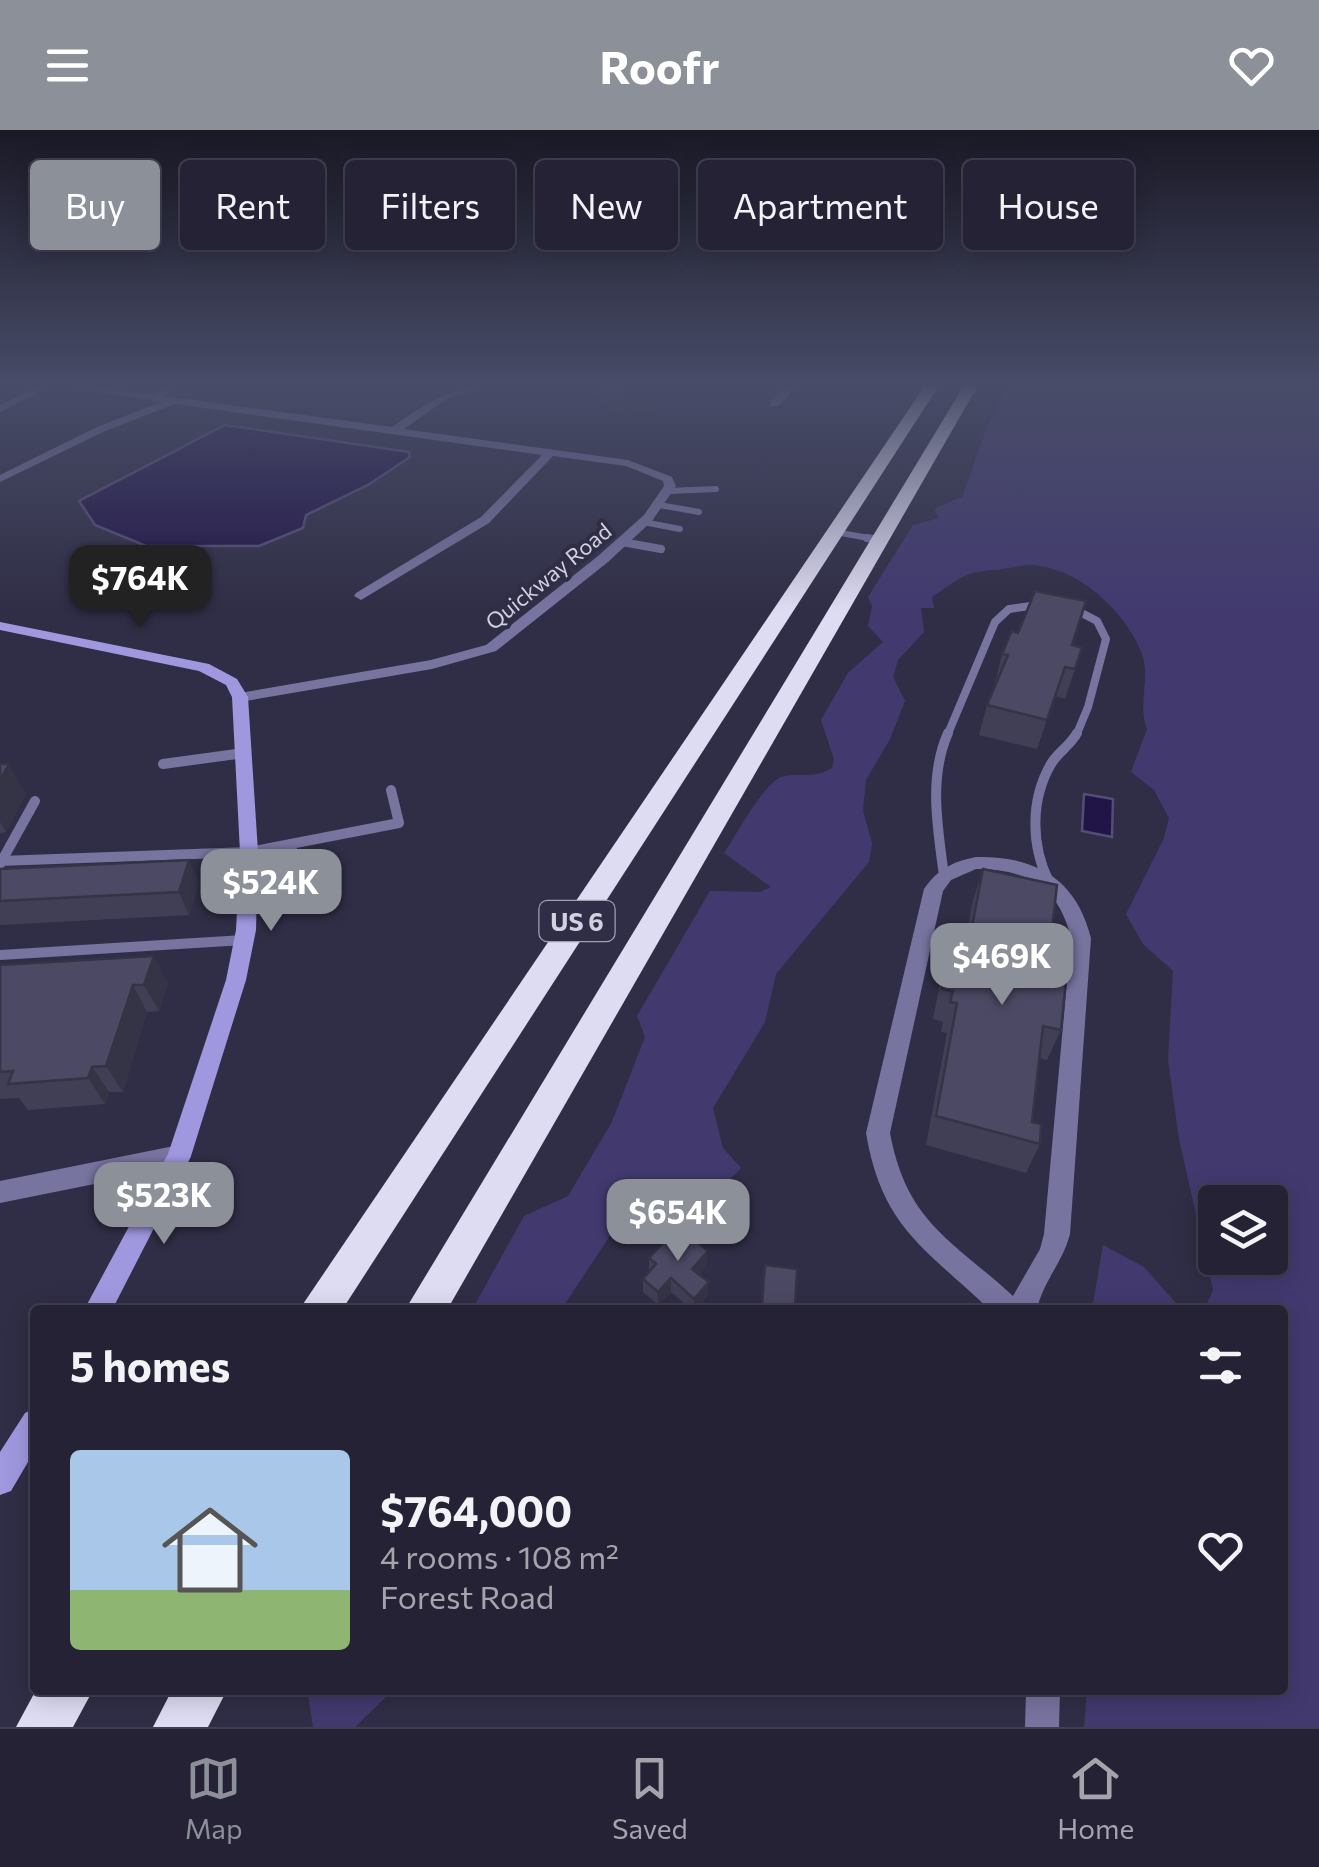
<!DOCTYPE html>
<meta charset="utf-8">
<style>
body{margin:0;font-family:Commissioner,sans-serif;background:#302f40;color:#f1f3f6;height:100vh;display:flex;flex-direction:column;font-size:38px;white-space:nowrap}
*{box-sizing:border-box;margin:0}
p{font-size:32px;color:#a3a4ac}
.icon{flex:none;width:55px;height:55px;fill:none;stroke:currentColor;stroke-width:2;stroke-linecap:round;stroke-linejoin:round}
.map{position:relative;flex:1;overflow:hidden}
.drawer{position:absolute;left:30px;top:1175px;width:1258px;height:390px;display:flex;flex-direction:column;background:#242234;border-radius:10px;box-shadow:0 5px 25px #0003,0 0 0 2px #413f4f}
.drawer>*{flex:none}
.hud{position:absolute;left:30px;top:30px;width:1260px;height:90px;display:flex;gap:20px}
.buttons{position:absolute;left:1198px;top:1055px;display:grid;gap:20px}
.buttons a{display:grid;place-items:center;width:90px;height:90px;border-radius:10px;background:#242234;box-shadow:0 5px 25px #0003,0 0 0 2px #413f4f;font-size:50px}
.price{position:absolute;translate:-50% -85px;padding:0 22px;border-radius:20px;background:#8c9099;color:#fff;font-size:32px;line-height:65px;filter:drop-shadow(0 2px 5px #0008)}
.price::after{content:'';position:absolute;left:50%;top:60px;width:30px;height:22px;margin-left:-15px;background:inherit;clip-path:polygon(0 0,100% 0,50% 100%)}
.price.active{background:#222;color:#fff}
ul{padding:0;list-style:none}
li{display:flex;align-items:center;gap:30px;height:250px;padding:0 40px}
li+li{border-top:2px solid #413f4f}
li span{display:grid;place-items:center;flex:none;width:280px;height:200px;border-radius:10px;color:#555}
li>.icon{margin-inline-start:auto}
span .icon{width:120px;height:120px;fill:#fffc;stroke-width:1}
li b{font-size:42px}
h2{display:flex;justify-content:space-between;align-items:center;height:120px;padding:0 40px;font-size:42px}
.tag{padding:0 35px;border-radius:10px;background:#242234;box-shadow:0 5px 25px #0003,0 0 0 2px #413f4f;font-size:35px;line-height:90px}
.tag.active{background:#8c9099;color:#fff}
header{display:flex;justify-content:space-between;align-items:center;height:130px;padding:0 40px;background:#8c9099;color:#fff;font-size:45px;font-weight:700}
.dock{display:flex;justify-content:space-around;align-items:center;height:140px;border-top:2px solid #413f4f;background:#242234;font-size:28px;color:#a3a4ac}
.dock a{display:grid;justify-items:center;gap:5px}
.dock .active{color:#8c9099}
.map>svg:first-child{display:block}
.green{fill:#423a6f;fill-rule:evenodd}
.water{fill:#211548;stroke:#564d76;stroke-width:2.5}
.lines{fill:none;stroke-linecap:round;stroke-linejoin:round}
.lane-far2{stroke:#7874a0;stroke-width:6}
.lane-far1{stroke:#7874a0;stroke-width:8}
.lane{stroke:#7874a0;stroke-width:10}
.street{fill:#7874a0;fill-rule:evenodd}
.secondary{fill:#a098df;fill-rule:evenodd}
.highway{fill:#dedcf2;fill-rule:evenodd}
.wall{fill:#413f56}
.shaded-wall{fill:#353346}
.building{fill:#4c4964;stroke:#353346;stroke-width:2.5}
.labels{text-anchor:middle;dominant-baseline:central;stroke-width:8;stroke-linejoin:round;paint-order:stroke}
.far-street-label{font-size:22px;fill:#d2d1e1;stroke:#302e46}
.shield{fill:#302e46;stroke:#a1a0b2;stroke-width:2.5}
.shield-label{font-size:25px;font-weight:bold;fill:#d2d1e1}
</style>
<header><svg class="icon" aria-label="menu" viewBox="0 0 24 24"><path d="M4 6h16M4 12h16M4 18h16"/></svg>Roofr<svg class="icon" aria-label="heart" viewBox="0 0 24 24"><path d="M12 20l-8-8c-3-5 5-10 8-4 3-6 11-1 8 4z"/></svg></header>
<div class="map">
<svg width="1319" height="1597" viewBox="0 0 1319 1597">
<rect width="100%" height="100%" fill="#302e46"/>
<g class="green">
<path d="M1008,257H1319V1597H1084L1087,1560H1282V1180H1204L1213,1160L1179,1009L1168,930L1173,841L1143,814L1126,784L1164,708L1169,688L1154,660L1131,642L1147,599C1137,573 1151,549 1142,524C1127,484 1084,443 1041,436C1028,433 1015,437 1003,439C990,441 976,440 965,446C953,451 943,460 932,467L934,478H921L924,502L898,530L893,547L905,571L890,609L866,650L863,681L872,713L869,732L776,844L765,892L713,978L723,1018L741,1038L720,1059L697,1072L631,1091L611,1104L561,1180H472L524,1086L568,1066L612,992L645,907L637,886L710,761L760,762L771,757L724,723C736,706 765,650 784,646C803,643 814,649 832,638L834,629L821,590L848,543L883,512L868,496L872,476L868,467L913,395L939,388L935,381L937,377L962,367L987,297ZM1215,1072H1270V1128H1215Z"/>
<polygon points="1103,1115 1144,1137 1182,1180 1092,1180"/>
<polygon points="307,1560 393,1560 355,1597 313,1597"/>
</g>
<g class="water">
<polygon points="225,295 409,322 410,327 368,355 306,385 303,398 259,416 146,416 95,395 79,371"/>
<polygon points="1084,664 1113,669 1112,707 1082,701"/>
</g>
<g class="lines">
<g class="lane-far2">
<polyline points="153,268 173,257"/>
<polyline points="668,361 716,359"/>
<polyline points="659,375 699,382"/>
<polyline points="643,392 680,399"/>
<polyline points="835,402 880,410"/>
</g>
<g class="lane-far1">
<polyline points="867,408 880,410"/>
<polyline points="622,412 661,419"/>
<polyline points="1072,478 1097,491 1106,509 1088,577 1076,606"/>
<polyline points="947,606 995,492 1009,479 1044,474"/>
</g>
<g class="lane">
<polyline points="163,634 244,623"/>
<polyline points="291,714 299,763"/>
<polyline points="0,731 249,722 399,693 391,660"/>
<polyline points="0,734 35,671"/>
<path d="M944,746C938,699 928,648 948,603"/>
<path d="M1049,752C1031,716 1030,670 1051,634C1057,623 1070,616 1077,603"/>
<polyline points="0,825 244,810"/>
</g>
<g class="street">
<polygon points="37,257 50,257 0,282 0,275"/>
<path d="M68,257H96L392,297C426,274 446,257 489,257L448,268L404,299L628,330L672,347L676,356L652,391L608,432L496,521L432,539L240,572L232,567L234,564L431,530L486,515L598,426L644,385L664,356L663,351L626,336L553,326L489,393L361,470L354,466L356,463L481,387L542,325L175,274L105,301L0,352V345L97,297L161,272Z"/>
<polygon points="786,257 797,257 778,276 770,276 770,272"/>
<path d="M976,727C1035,726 1076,748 1091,808L1070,1104C1063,1132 1042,1153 1037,1180H990C925,1118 882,1098 866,1003L924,759C938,739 952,732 976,727ZM976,739C1027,739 1059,757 1071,808L1044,1104L1040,1119L1013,1166C951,1109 907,1093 890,1003L943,761L951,750Z"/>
<polygon points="179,1015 188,1019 191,1026 188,1033 179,1037 0,1073 0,1051"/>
<polygon points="1026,1560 1060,1560 1059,1597 1025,1597"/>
</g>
<g class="secondary">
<polygon points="0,492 209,534 237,549 248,567 258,722 256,800 246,850 191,1026 112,1180 84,1180 168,1024 226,850 236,800 240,722 232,567 226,555 199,541 0,500"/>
<polygon points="35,1278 35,1320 11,1361 0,1365 0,1322 25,1283"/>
</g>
<g class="highway">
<polygon points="924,257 938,257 342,1180 299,1180"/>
<polygon points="963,257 977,257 447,1180 405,1180"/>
<polygon points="36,1560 93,1560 73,1597 16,1597"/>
<polygon points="172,1560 227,1560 208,1597 153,1597"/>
</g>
</g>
<g class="wall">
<polygon points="597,257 661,257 661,261 658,264 658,279 623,286 597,267"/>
<polygon points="1072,515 1082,518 1065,569 1055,566 1037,619 979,605 987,575 996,553 995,553 1002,524"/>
<polygon points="0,634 26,664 6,702 0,703"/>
<polygon points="0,739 199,754 189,785 0,795"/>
<polygon points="983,739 1047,845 1061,900 1047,930 1039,928 1032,992 1040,1014 1026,1043 926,1015 947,903 941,902 943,892 933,889 940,854 949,824 962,827 973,770"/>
<polygon points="0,835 168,853 159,881 147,882 123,962 109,962 105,974 28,980 19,968 0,969"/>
<polygon points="649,1128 707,1135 699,1144 708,1165 695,1180 692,1180 671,1162 658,1175 643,1162 643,1149 649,1142"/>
<polygon points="765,1135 795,1178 795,1180 760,1180"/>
</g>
<g class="shaded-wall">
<polygon points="647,257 661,257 661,261 658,264 658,279 623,286 622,262"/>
<polygon points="9,634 26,664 6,702 0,692 0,650"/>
<polygon points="189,730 199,754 189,785 179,762"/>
<polygon points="154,826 168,853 159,881 144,855"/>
<polygon points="133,855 147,882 123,962 106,936"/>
<polygon points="92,937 109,962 105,974 88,948"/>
<polygon points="708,1121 707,1135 692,1152 692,1139"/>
<polygon points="671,1148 671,1162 658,1175 658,1162"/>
<polygon points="709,1152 708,1165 694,1180 694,1169"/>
</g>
<g class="building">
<polygon points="615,257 647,257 622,262"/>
<polygon points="1035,461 1086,471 1072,515 1082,518 1075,539 1065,537 1047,590 987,575 1008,525 1002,524 1009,507 1012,501 1018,503"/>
<polygon points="0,634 9,634 0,650"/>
<polygon points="189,730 179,762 0,771 0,739"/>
<polygon points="983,739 1057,755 1047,845 1066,849 1061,900 1043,896 1032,992 1041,994 1040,1014 936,986 957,873 950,872 953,861 942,859 949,824 966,828"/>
<polygon points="154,826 144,855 133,855 106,936 92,937 88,948 8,954 13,941 0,942 0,835"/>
<polygon points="678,1097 708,1121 692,1139 709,1152 694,1169 671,1148 658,1162 643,1149 656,1134 649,1128"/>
<polygon points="765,1135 797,1139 795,1178 762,1174"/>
</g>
<linearGradient id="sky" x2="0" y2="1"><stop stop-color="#1a1926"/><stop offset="0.53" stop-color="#484c68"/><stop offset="1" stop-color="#484c68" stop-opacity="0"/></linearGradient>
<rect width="1319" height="481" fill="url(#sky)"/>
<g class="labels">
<g class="far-street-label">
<text transform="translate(548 446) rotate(-39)">Quickway Road</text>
</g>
<rect class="shield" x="539.5" y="771" width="75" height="40" rx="8"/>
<g class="shield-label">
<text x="577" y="791">US 6</text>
</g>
</g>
</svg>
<div class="buttons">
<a><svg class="icon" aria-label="layers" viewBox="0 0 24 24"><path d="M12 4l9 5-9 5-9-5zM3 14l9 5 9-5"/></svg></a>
</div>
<b class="price active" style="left:140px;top:500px">$764K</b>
<b class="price" style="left:271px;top:804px">$524K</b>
<b class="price" style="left:1002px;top:878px">$469K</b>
<b class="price" style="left:164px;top:1117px">$523K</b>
<b class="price" style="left:678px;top:1134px">$654K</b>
<div class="hud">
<a class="tag active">Buy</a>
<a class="tag">Rent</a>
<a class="tag">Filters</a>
<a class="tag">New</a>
<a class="tag">Apartment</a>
<a class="tag">House</a>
</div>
<section class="drawer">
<h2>5 homes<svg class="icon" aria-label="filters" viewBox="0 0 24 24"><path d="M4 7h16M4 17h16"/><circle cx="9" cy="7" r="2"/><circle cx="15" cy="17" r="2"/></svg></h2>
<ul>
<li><span style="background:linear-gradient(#a9c7e8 70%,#8fb573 0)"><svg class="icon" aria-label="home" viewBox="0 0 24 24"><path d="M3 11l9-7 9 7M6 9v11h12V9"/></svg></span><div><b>$764,000</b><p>4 rooms · 108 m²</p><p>Forest Road</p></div><svg class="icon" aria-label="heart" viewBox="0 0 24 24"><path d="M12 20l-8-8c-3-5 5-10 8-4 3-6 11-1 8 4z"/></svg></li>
</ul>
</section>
</div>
<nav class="dock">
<a class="active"><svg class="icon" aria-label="map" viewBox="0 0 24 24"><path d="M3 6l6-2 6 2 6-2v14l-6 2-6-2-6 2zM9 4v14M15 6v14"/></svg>Map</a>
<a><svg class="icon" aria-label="saved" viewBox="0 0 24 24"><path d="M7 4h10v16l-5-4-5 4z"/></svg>Saved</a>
<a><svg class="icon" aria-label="home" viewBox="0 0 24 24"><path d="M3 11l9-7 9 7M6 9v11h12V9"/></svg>Home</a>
</nav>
